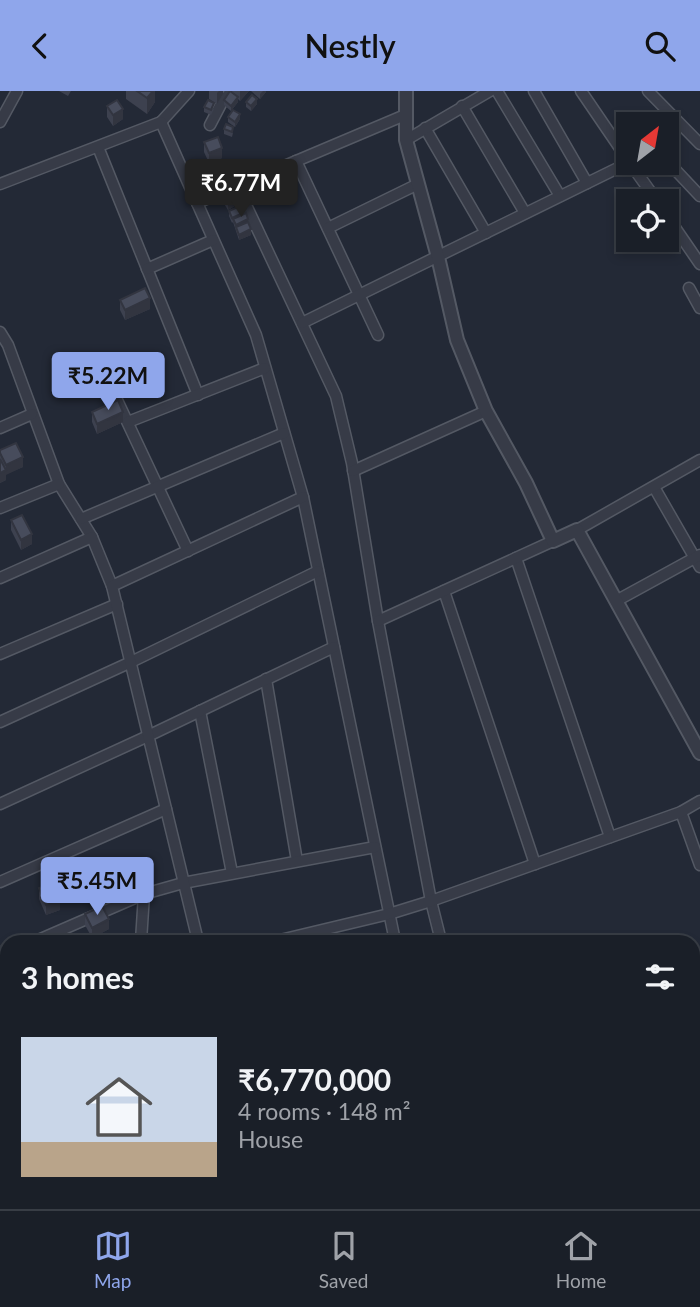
<!DOCTYPE html>
<meta charset="utf-8">
<style>
body{margin:0;font-family:Lato,sans-serif;background:#272c34;color:#f1f3f6;height:100vh;display:flex;flex-direction:column;font-size:26px;white-space:nowrap}
*{box-sizing:border-box;margin:0}
p{font-size:23px;color:#9fa2a8}
.icon{flex:none;width:38px;height:38px;fill:none;stroke:currentColor;stroke-width:2;stroke-linecap:round;stroke-linejoin:round}
.map{position:relative;flex:1;overflow:hidden}
.details{position:absolute;left:0px;top:844px;width:700px;height:275px;display:flex;flex-direction:column;background:#1a1f28;border-radius:21px 21px 0 0;box-shadow:0 4px 10px #0003,0 0 0 2px #383d45}
.details>*{flex:none}
.needle{width:46px;rotate:31deg}
.tools{position:absolute;left:616px;top:21px;display:grid;gap:14px}
.tools a{display:grid;place-items:center;width:63px;height:63px;border-radius:0px;background:#1a1f28;box-shadow:0 4px 10px #0003,0 0 0 2px #383d45;font-size:35px}
.price{position:absolute;translate:-50% -60px;padding:0 16px;border-radius:7px;background:#8fa6eb;color:#111;font-size:23px;line-height:46px;filter:drop-shadow(0 2px 4px #0008)}
.price::after{content:'';position:absolute;left:50%;top:42px;width:21px;height:16px;margin-left:-10px;background:inherit;clip-path:polygon(0 0,100% 0,50% 100%)}
.price.on{background:#222;color:#fff}
ul{padding:0;list-style:none}
li{display:flex;align-items:center;gap:21px;height:175px;padding:0 21px}
li span{display:grid;place-items:center;flex:none;width:196px;height:140px;border-radius:0px;color:#555}
li>.icon{margin-inline-start:auto}
span .icon{width:84px;height:84px;fill:#fffc;stroke-width:1}
li b{font-size:30px}
h2{display:flex;justify-content:space-between;align-items:center;height:84px;padding:0 21px;font-size:30px}
header{display:flex;justify-content:space-between;align-items:center;height:91px;padding:0 21px;background:#8fa6eb;color:#111;font-size:32px;font-weight:600}
.menu{display:flex;justify-content:space-around;align-items:center;height:98px;border-top:2px solid #383d45;background:#1a1f28;font-size:19px;color:#9fa2a8}
.menu a{display:grid;justify-items:center;gap:4px}
.menu .on{color:#8fa6eb}
.map>svg:first-child{display:block}
.lines{fill:none;stroke-linecap:round;stroke-linejoin:round}
.minor-casing{stroke:#545964;stroke-width:13}
.tertiary-casing{stroke:#545964;stroke-width:16}
.minor{stroke:#373b47;stroke-width:10}
.tertiary{stroke:#373b47;stroke-width:12}
.wall{fill:#3d414f}
.shaded-wall{fill:#323540}
.building{fill:#474c5c;stroke:#323540;stroke-width:2}
</style>
<header><svg class="icon" aria-label="back" viewBox="0 0 24 24"><path d="M15 5l-7 7 7 7"/></svg>Nestly<svg class="icon" aria-label="search" viewBox="0 0 24 24"><circle cx="10" cy="10" r="6"/><path d="M15 15l6 6"/></svg></header>
<div class="map">
<svg width="700" height="1118" viewBox="0 0 700 1118">
<rect width="100%" height="100%" fill="#232936"/>
<g class="lines">
<g class="minor-casing">
<g id="minor">
<polyline points="497,0 560,105"/>
<polyline points="534,0 587,92"/>
<polyline points="581,0 628,69"/>
<polyline points="648,0 700,53"/>
<polyline points="462,15 525,122"/>
<polyline points="0,31 17,0"/>
<polyline points="161,31 189,0"/>
<polyline points="210,34 221,13 231,0"/>
<polyline points="425,37 486,142"/>
<polyline points="406,49 490,0"/>
<polyline points="98,56 198,304"/>
<polyline points="296,70 378,244"/>
<polyline points="667,70 700,105"/>
<polyline points="630,72 657,110"/>
<polyline points="0,93 161,31 256,244 303,406 395,850"/>
<polyline points="237,95 336,305 352,372 378,530 431,810 441,850"/>
<polyline points="197,112 405,24"/>
<polyline points="667,125 700,173"/>
<polyline points="328,137 416,94"/>
<polyline points="147,178 213,149"/>
<polyline points="689,197 700,217"/>
<polyline points="302,232 628,72"/>
<polyline points="0,241 8,254 59,393 92,446"/>
<polyline points="100,273 188,460"/>
<polyline points="128,331 265,277"/>
<polyline points="0,337 32,323"/>
<polyline points="353,380 486,320"/>
<polyline points="654,396 700,476"/>
<polyline points="0,417 59,393"/>
<polyline points="81,428 284,342"/>
<polyline points="577,439 700,369"/>
<polyline points="516,467 610,746"/>
<polyline points="0,487 92,446 112,495"/>
<polyline points="444,500 535,773"/>
<polyline points="616,510 700,464"/>
<polyline points="378,530 553,450"/>
<polyline points="0,563 117,513"/>
<polyline points="266,588 297,770"/>
<polyline points="200,620 232,782"/>
<polyline points="0,631 131,571 318,480"/>
<polyline points="0,713 148,645 334,556"/>
<polyline points="681,721 700,774"/>
<polyline points="0,791 166,718"/>
<polyline points="36,850 144,803"/>
<polyline points="141,850 144,803 183,792 375,756"/>
<polyline points="198,850 112,495 303,406"/>
<polyline points="276,850 389,823 431,810 681,721 700,710"/>
<polyline points="0,1043 7,1041"/>
<polyline points="693,1077 700,1074"/>
<polyline points="163,1111 164,1118"/>
<polyline points="263,1111 265,1118"/>
<polyline points="448,1111 449,1118"/>
<polyline points="495,1111 497,1118"/>
<polyline points="0,1113 7,1110"/>
<polyline points="580,1118 599,1111"/>
</g>
</g>
<g class="tertiary-casing">
<polyline id="tertiary" points="406,0 406,49 438,166 457,249 486,320 526,392 553,450 577,439 700,662"/>
</g>
<use href="#minor" class="minor"/>
<use href="#tertiary" class="tertiary"/>
</g>
<g class="wall">
<polygon points="59,0 71,0 68,5"/>
<polygon points="126,0 155,0 155,11 147,23 126,8"/>
<polygon points="209,0 223,0 223,3 217,13 209,8"/>
<polygon points="232,0 249,0 240,10 238,8 238,11 231,20 224,14 224,9 232,2"/>
<polygon points="251,0 266,0 266,1 260,8"/>
<polygon points="246,11 257,13 251,20 246,16"/>
<polygon points="107,15 123,28 113,35 107,26"/>
<polygon points="204,16 214,18 211,24 204,21"/>
<polygon points="228,26 240,28 235,36 228,31"/>
<polygon points="224,38 233,42 232,46 224,43"/>
<polygon points="204,51 222,67 209,72 204,61"/>
<polygon points="223,106 238,113 228,119 223,111"/>
<polygon points="229,120 243,124 248,133 251,144 239,149 233,131 232,132 229,125"/>
<polygon points="120,209 150,218 125,229 120,219"/>
<polygon points="92,321 123,331 97,343 92,331"/>
<polygon points="0,359 23,376 6,383 6,389 0,392"/>
<polygon points="11,429 32,453 21,459 11,439"/>
<polygon points="86,777 114,802 98,809 86,787"/>
<polygon points="39,797 60,819 46,824 39,808"/>
<polygon points="85,823 109,838 92,847 85,834"/>
<polygon points="293,1111 352,1111 352,1118 295,1117"/>
<polygon points="398,1111 418,1111 420,1118 398,1118"/>
<polygon points="637,1111 657,1111 659,1118 638,1118"/>
</g>
<g class="shaded-wall">
<polygon points="153,0 155,0 155,11 147,23 147,7"/>
<polygon points="219,0 223,0 223,3 217,13 217,2"/>
<polygon points="240,0 249,0 240,10"/>
<polygon points="263,0 266,0 266,1 260,8 260,3"/>
<polygon points="238,6 238,11 231,20 231,15"/>
<polygon points="257,8 257,13 251,20 251,15"/>
<polygon points="123,18 123,28 113,35 113,24"/>
<polygon points="240,23 240,28 235,36 235,31"/>
<polygon points="222,57 222,67 209,72 209,62"/>
<polygon points="238,108 238,113 228,119 228,113"/>
<polygon points="248,128 248,133 236,136 236,139 236,134"/>
<polygon points="251,138 251,144 239,149 239,144"/>
<polygon points="150,207 150,218 125,229 125,219"/>
<polygon points="123,321 123,331 97,343 97,333"/>
<polygon points="23,366 23,376 6,384 6,374"/>
<polygon points="6,379 6,389 0,392 0,382"/>
<polygon points="32,443 32,453 21,459 21,449"/>
<polygon points="114,792 114,802 98,809 98,799"/>
<polygon points="60,808 60,819 46,824 46,814"/>
<polygon points="109,828 109,838 92,847 92,837"/>
<polygon points="7,870 7,885 0,888 0,873"/>
<rect x="298" y="1111" width="54" height="7"/>
</g>
<g class="building">
<polygon points="137,0 153,0 147,7"/>
<polygon points="230,0 238,6 231,15 224,9"/>
<polygon points="252,4 257,8 251,15 246,11"/>
<polygon points="117,9 123,18 113,24 107,15"/>
<polygon points="208,9 214,12 211,19 204,16"/>
<polygon points="233,19 240,23 235,31 228,26"/>
<polygon points="226,33 233,36 232,41 224,38"/>
<polygon points="218,46 222,57 209,62 204,51"/>
<polygon points="234,100 238,108 228,113 223,106"/>
<polygon points="240,115 243,122 232,127 229,120"/>
<polygon points="246,122 248,128 236,134 233,128"/>
<polygon points="248,131 251,138 239,144 236,136"/>
<polygon points="145,197 150,207 125,219 120,209"/>
<polygon points="118,309 123,321 97,333 92,321"/>
<polygon points="16,352 23,366 6,374 0,362 0,359"/>
<polygon points="0,368 6,379 0,382"/>
<polygon points="22,424 32,443 21,449 11,429"/>
<polygon points="103,769 114,792 98,799 86,777"/>
<polygon points="53,792 60,808 46,814 39,797"/>
<polygon points="102,815 109,828 92,837 85,823"/>
<polygon points="7,852 7,870 0,873 0,855"/>
<polygon points="315,1111 321,1111 322,1118 290,1118"/>
<polygon points="342,1111 343,1118 322,1118 322,1115"/>
<polygon points="400,1111 418,1111 420,1118 402,1118"/>
<polygon points="639,1111 657,1111 659,1118 642,1118"/>
<polygon points="619,1112 622,1118 602,1118"/>
</g>
</svg>
<div class="tools">
<a><svg class="needle" viewBox="-14 -14 28 28"><path d="M0-13l5 13h-10z" fill="#e53935"/><path d="M0 13l5-13h-10z" fill="#9fa2a8"/></svg></a>
<a><svg class="icon" aria-label="locate" viewBox="0 0 24 24"><circle cx="12" cy="12" r="6"/><path d="M12 2v4M12 18v4M2 12h4M18 12h4"/></svg></a>
</div>
<b class="price on" style="left:241px;top:128px">₹6.77M</b>
<b class="price" style="left:108px;top:321px">₹5.22M</b>
<b class="price" style="left:97px;top:826px">₹5.45M</b>
<section class="details">
<h2>3 homes<svg class="icon" aria-label="filters" viewBox="0 0 24 24"><path d="M4 7h16M4 17h16"/><circle cx="9" cy="7" r="2"/><circle cx="15" cy="17" r="2"/></svg></h2>
<ul>
<li><span style="background:linear-gradient(#c9d6e8 75%,#b9a48a 0)"><svg class="icon" aria-label="home" viewBox="0 0 24 24"><path d="M3 11l9-7 9 7M6 9v11h12V9"/></svg></span><div><b>₹6,770,000</b><p>4 rooms · 148 m²</p><p>House</p></div></li>
</ul>
</section>
</div>
<nav class="menu">
<a class="on"><svg class="icon" aria-label="map" viewBox="0 0 24 24"><path d="M3 6l6-2 6 2 6-2v14l-6 2-6-2-6 2zM9 4v14M15 6v14"/></svg>Map</a>
<a><svg class="icon" aria-label="saved" viewBox="0 0 24 24"><path d="M7 4h10v16l-5-4-5 4z"/></svg>Saved</a>
<a><svg class="icon" aria-label="home" viewBox="0 0 24 24"><path d="M3 11l9-7 9 7M6 9v11h12V9"/></svg>Home</a>
</nav>
